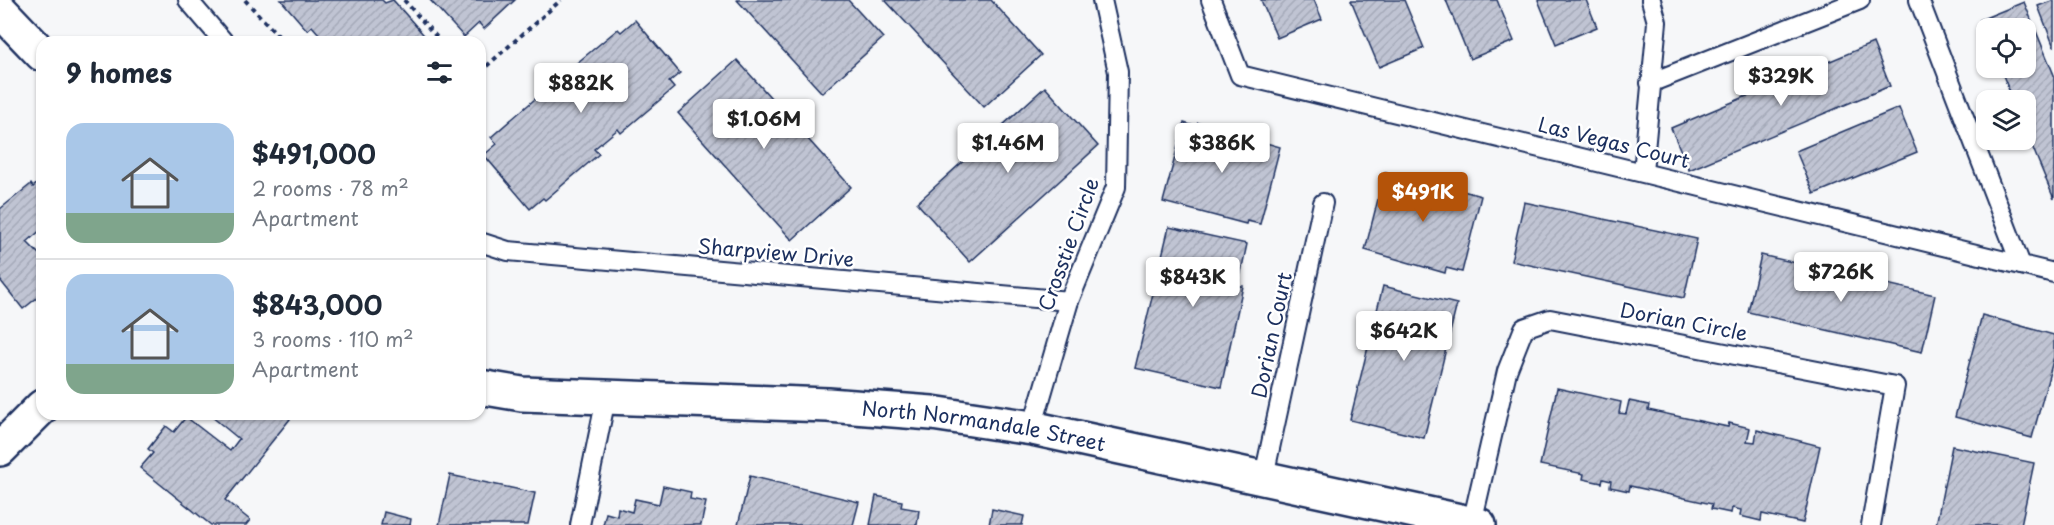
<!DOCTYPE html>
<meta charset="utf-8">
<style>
body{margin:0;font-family:"Playpen Sans",sans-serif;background:#f2f2f3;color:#1f2937;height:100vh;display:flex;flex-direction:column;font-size:22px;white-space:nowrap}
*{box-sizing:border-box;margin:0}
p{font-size:20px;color:#747a83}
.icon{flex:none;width:33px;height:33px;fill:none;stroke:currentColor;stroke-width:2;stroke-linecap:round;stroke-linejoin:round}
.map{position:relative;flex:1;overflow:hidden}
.side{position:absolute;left:36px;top:36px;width:450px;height:384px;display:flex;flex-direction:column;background:#fff;border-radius:18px;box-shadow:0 2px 4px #0004}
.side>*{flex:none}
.controls{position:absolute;left:1976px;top:18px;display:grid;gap:12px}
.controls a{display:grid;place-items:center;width:60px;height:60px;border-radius:12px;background:#fff;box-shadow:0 2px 4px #0004;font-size:30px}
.price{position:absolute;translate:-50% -51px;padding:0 14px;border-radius:6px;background:#fff;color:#222;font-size:20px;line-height:39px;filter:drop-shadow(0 2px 3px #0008)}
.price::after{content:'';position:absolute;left:50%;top:36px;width:18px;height:14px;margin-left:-9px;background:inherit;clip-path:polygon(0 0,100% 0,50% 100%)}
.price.on{background:#b45309;color:#fff}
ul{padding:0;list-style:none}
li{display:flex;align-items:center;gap:18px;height:150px;padding:0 30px}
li+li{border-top:2px solid #e0e1e3}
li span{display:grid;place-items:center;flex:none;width:168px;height:120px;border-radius:18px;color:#555}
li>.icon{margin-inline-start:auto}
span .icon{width:72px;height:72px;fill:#fffc;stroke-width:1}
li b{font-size:26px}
h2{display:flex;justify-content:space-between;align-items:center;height:72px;padding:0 30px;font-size:26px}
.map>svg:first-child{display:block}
.building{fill:url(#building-hatch);stroke:#1b2f5e;stroke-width:1.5}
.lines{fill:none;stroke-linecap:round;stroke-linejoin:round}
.lane-casing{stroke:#1b2f5e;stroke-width:22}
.street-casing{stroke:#1b2f5e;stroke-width:38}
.secondary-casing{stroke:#1b2f5e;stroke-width:38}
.path{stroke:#1b2f5e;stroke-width:4;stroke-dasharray:4.5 4.5;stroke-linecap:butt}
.lane{stroke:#fff;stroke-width:18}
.street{stroke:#fff;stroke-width:33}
.secondary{stroke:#fff;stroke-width:33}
.labels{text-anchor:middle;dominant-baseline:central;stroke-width:5;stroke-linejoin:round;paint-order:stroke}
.street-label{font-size:20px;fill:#1b2f5e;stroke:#fff}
</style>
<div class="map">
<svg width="2054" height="525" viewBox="0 0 2054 525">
<defs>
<pattern id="building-hatch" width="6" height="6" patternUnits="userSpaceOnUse" patternTransform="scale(1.5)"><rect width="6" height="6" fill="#c0c4d3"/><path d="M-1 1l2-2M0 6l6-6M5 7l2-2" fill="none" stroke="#a4a9b8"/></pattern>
</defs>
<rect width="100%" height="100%" fill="#f6f7f9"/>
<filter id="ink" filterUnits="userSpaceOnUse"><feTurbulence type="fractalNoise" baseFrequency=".0167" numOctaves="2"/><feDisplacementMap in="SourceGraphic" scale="12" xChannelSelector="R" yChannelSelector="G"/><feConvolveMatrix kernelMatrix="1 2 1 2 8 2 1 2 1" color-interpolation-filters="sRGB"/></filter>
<g filter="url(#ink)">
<g class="building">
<polygon points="281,0 382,0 385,3 393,0 430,42 326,42 312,26 307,30"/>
<polygon points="430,0 515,0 484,29 479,23 464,37"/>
<polygon points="737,0 848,0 883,38 822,93"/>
<polygon points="885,0 991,0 1041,55 984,107"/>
<polygon points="1261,0 1314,0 1322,19 1277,38"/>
<polygon points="1351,0 1404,0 1424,48 1379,67"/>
<polygon points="1446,0 1497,0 1514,41 1470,59"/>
<polygon points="1538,0 1586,0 1597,27 1556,44"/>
<polygon points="2054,0 2054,47 2038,6"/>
<polygon points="2024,2 2054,75 2054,199 2025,129 2025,100 2013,100 2000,68 2025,68 2025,28 1986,28 1986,34 1980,20"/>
<polygon points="635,20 680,73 669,82 674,88 621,133 618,129 594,149 599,154 545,200 543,198 530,209 484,155 497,144 491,137 542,93 547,98 570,77 566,72 618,29 621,32"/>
<polygon points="1873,43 1890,86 1689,170 1671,128"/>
<polygon points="737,60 851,187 792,240 678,113"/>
<polygon points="1045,87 1098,146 970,262 917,203"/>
<polygon points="1899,108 1917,152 1814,194 1796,151"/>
<polygon points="1184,123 1197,127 1198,123 1280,147 1260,224 1247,221 1246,224 1163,202"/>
<polygon points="1385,172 1399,175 1399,173 1481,196 1462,272 1446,268 1445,273 1365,250"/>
<polygon points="42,179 42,229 27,242 42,257 42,294 23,309 0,280 0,209 31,184 33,187"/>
<polygon points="1524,202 1697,239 1684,298 1511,261"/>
<polygon points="1169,227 1247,244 1238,286 1243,286 1221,387 1135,368"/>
<polygon points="1761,255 1935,295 1922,352 1748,312"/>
<polygon points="1383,286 1457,304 1424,438 1350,420"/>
<polygon points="1982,315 2054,335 2054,357 2032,438 1955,417"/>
<polygon points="1557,388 1621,402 1619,413 1626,414 1629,401 1649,405 1648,410 1728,427 1729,423 1750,428 1747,441 1755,442 1757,430 1820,446 1803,523 1762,514 1761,521 1740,516 1741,510 1732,508 1731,513 1711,509 1712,504 1630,486 1629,491 1610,487 1611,481 1603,479 1602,483 1583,479 1584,474 1540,465"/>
<polygon points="213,414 284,414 290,419 225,500 250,520 246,525 211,525 140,468 153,453 148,449 166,426 174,432 186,417 230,451 239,439 211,416"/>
<polygon points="1952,446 2034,463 2021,525 1936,525"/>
<polygon points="450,475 535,493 528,525 439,525"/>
<polygon points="750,476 859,502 853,525 738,525"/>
<polygon points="663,486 691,492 690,499 706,502 701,525 603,525 606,513 617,516 618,508 632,512 635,499 659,504"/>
<polygon points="876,496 902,501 901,507 919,510 917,525 870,525"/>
<polygon points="992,509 1024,516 1022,525 989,525"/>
<polygon points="384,512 411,519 410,525 381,525"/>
</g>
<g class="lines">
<g class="lane-casing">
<g id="lane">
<polyline points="188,0 224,42"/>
<polyline points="1211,0 1240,75 2054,273"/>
<polyline points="1919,0 2021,265"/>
<polyline points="1650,83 1860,0"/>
<polyline points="1643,172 1657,22 1651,0"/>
<polyline points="480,242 508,251 1069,301"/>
<polyline points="1032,428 1069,301 1116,187 1118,72 1102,0"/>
<polyline points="1264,476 1323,203"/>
<polyline points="1472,523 1507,371 1524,328 1550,319 1895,386 1871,525"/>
<polyline points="580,525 606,398"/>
</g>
</g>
<g class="street-casing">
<polyline id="street" points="0,449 42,407"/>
</g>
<g class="secondary-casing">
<g id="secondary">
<polyline points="0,10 42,54"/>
<path id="s1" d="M480,387L522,394L828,405L932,413L1032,428L1479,525"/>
</g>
</g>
<g class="path">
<polyline points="245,0 284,42"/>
<polyline points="404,0 441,42"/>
<polyline points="480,72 561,0"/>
</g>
<use href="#lane" class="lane"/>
<use href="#street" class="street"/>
<use href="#secondary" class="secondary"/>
</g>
</g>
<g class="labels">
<g class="street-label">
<text transform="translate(1614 142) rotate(14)">Las Vegas Court</text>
<text transform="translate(1068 244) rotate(-70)">Crosstie Circle</text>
<text transform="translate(776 252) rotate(5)">Sharpview Drive</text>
<text transform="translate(1684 321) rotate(11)">Dorian Circle</text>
<text transform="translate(1271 335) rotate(-78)">Dorian Court</text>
<text stroke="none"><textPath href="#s1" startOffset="506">North Normandale Street</textPath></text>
</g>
</g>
</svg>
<div class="controls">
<a><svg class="icon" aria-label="locate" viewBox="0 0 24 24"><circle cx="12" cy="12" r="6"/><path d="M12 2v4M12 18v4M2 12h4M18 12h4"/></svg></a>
<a><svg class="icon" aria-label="layers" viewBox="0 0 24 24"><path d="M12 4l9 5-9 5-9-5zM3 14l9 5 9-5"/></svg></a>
</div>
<b class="price" style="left:1781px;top:107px">$329K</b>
<b class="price" style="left:581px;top:114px">$882K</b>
<b class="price" style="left:764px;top:150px">$1.06M</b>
<b class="price" style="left:1008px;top:174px">$1.46M</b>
<b class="price" style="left:1222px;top:174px">$386K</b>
<b class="price on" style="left:1423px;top:223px">$491K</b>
<b class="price" style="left:1841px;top:303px">$726K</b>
<b class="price" style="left:1193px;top:308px">$843K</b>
<b class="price" style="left:1404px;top:362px">$642K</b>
<section class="side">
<h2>9 homes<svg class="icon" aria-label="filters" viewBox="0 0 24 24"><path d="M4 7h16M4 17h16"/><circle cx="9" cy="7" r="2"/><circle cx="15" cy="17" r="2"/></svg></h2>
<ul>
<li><span style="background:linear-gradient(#a9c7e8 75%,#7fa58c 0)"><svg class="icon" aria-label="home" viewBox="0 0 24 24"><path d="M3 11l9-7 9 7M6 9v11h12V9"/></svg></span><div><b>$491,000</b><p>2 rooms · 78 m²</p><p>Apartment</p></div></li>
<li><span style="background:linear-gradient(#a9c7e8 75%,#7fa58c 0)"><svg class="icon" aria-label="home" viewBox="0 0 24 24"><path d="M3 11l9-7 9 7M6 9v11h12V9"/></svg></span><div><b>$843,000</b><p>3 rooms · 110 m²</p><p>Apartment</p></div></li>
</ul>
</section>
</div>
